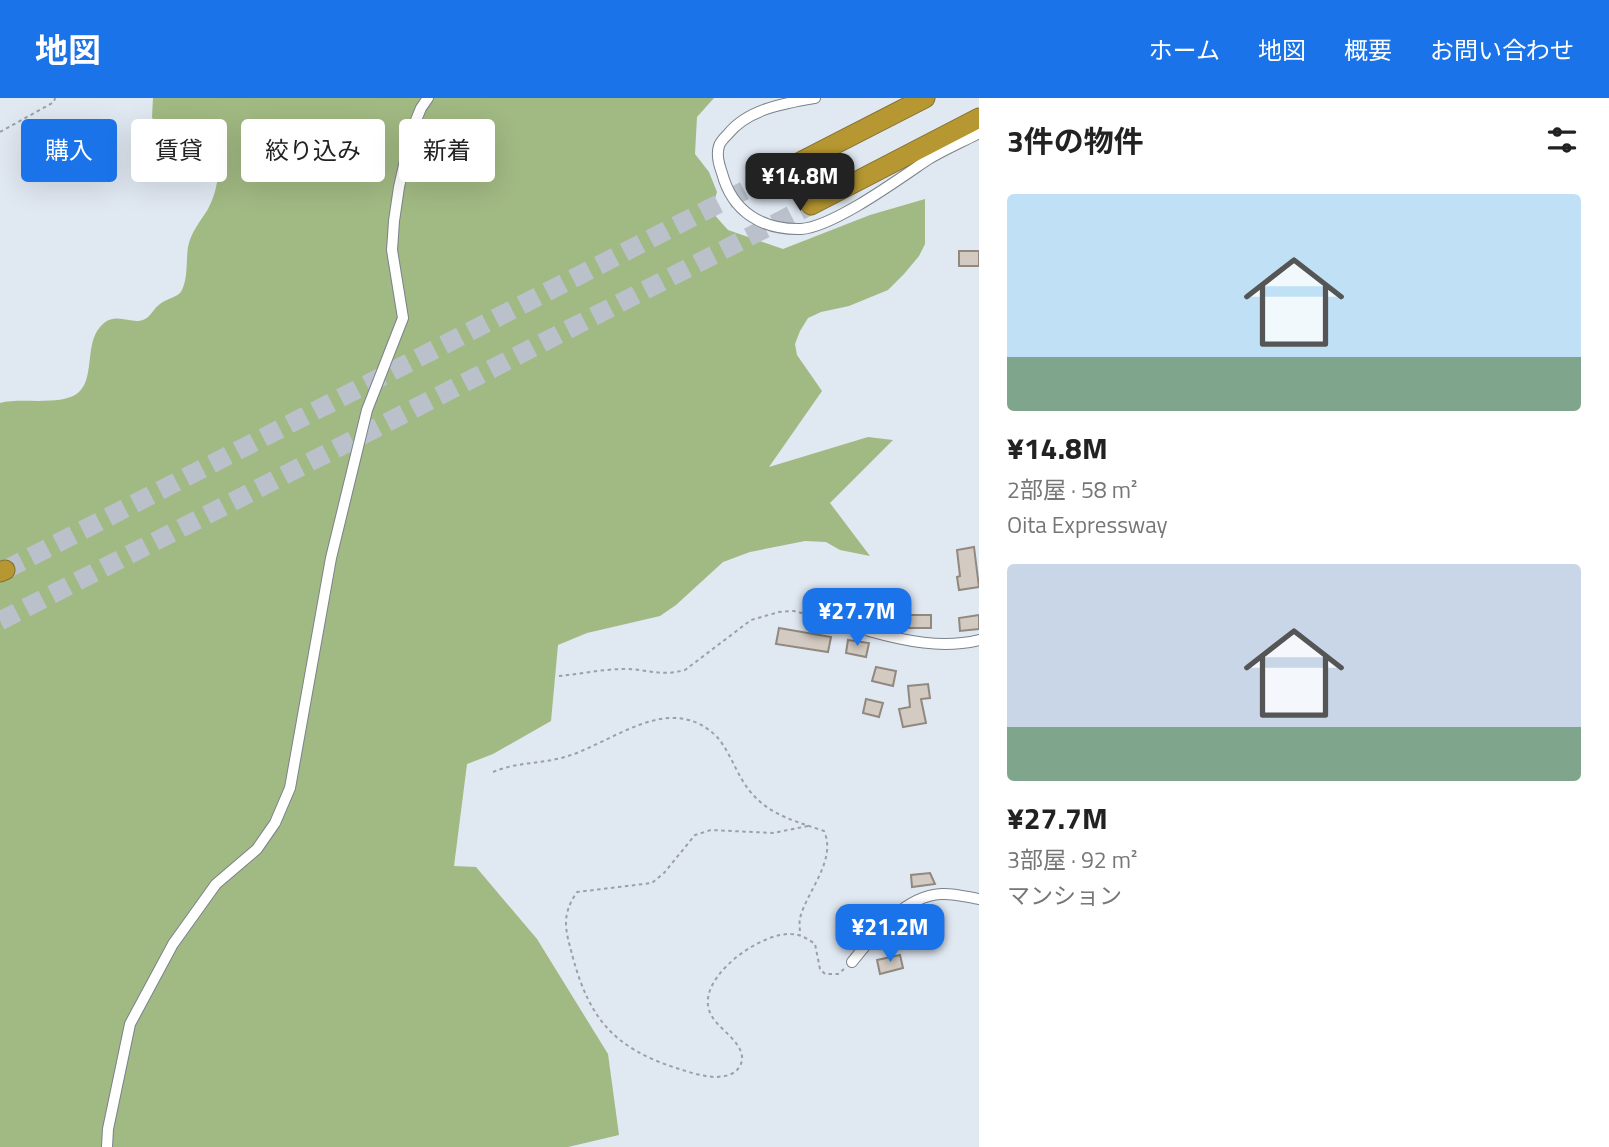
<!DOCTYPE html>
<html lang="ja">
<meta charset="utf-8">
<style>
body{margin:0;font-family:"Titillium Web","Noto Sans JP",sans-serif;background:#f6f6f6;color:#222;height:100vh;display:flex;flex-direction:column;font-size:26px;white-space:nowrap}
*{box-sizing:border-box;margin:0}
p{font-size:23px;color:#767676}
.icon{flex:none;width:38px;height:38px;fill:none;stroke:currentColor;stroke-width:2;stroke-linecap:round;stroke-linejoin:round}
.map{position:relative;flex:1;overflow:hidden}
.details{display:flex;flex-direction:column;background:#fff;width:630px}
.details>*{flex:none}
.hud{position:absolute;left:21px;top:21px;width:665px;height:63px;display:flex;gap:14px}
.price{position:absolute;translate:-50% -60px;padding:0 16px;border-radius:14px;background:#1a73e8;color:#fff;font-size:23px;line-height:46px;filter:drop-shadow(0 2px 4px #0008)}
.price::after{content:'';position:absolute;left:50%;top:42px;width:21px;height:16px;margin-left:-10px;background:inherit;clip-path:polygon(0 0,100% 0,50% 100%)}
.price.current{background:#222;color:#fff}
ul{padding:0;list-style:none}
li{display:grid;align-content:center;gap:14px;height:371px;padding:0 28px}
li span{display:grid;place-items:center;height:217px;border-radius:7px;color:#555}
li>.icon{margin-inline-start:auto}
span .icon{width:126px;height:126px;fill:#fffc;stroke-width:1}
li b{font-size:30px}
h2{display:flex;justify-content:space-between;align-items:center;height:84px;padding:0 28px;font-size:30px}
.chip{padding:0 24px;border-radius:7px;background:#fff;box-shadow:0 7px 28px #0002;font-size:24px;line-height:63px}
.chip.current{background:#1a73e8;color:#fff}
header{display:flex;align-items:center;gap:42px;box-sizing:border-box;height:98px;padding:0 35px;background:#1a73e8;color:#fff}
header strong{font-size:33px}
nav{display:flex;gap:38px;margin-inline-start:auto;font-size:24px}
main{display:flex;flex:1;min-height:0}
.map>svg:first-child{display:block}
.forest{fill:#a1b983}
.building{fill:#d3cac1;stroke:#918980;stroke-width:2}
.lines{fill:none;stroke-linecap:round;stroke-linejoin:round}
.highway-tunnel{stroke:#bac1ca;stroke-width:19;stroke-dasharray:19 10;stroke-linecap:butt}
.street-casing{stroke:#7a828a;stroke-width:12}
.highway-casing{stroke:#83702f;stroke-width:21}
.path{stroke:#9aa0a8;stroke-width:2;stroke-dasharray:3.5 3.5;stroke-linecap:butt}
.street{stroke:#fff;stroke-width:10}
.highway{stroke:#b69731;stroke-width:19}
</style>
<header>
<strong>地図</strong>
<nav><a>ホーム</a><a>地図</a><a>概要</a><a>お問い合わせ</a></nav>
</header>
<main>
<div class="map">
<svg width="979" height="1049" viewBox="0 0 979 1049">
<rect width="100%" height="100%" fill="#e0e8f2"/>
<path class="forest" d="M153,0H714L697,19L695,56L709,74L717,94L711,113L728,132L783,151L870,117L925,101V146L919,158L904,176L888,192L849,208L821,214L808,220L800,233L795,246L797,257L822,293L769,369L868,339L893,342L830,405L870,458L840,452L826,444L805,443L750,454L723,464L676,507L660,518L587,535L558,547L551,623L493,656L467,666L454,768L476,769L537,841L608,956L619,1037L568,1049H0V305C20,299 63,309 79,294C96,278 83,242 104,225C118,214 133,228 145,221C151,218 154,210 160,206C167,200 178,200 182,192C188,180 186,162 188,149C191,134 200,124 208,111C217,94 219,78 218,60L193,36L168,32L155,26L152,19Z"/>
<g class="building">
<rect x="959" y="153" width="20" height="15"/>
<polygon points="974,449 979,489 959,492 957,479 960,478 957,452"/>
<rect x="909" y="517" width="22" height="13"/>
<polygon points="979,517 979,531 960,533 959,520"/>
<polygon points="779,530 831,539 828,554 776,546"/>
<polygon points="848,542 869,545 866,559 846,555"/>
<polygon points="876,569 896,573 893,588 872,583"/>
<polygon points="928,586 930,600 921,601 926,625 903,629 899,611 910,609 908,588"/>
<polygon points="866,601 883,605 879,619 863,615"/>
<polygon points="930,775 935,786 912,789 911,777"/>
<polygon points="900,857 903,870 880,876 877,862"/>
</g>
<g class="lines">
<g class="highway-tunnel">
<polyline points="5,472 767,81"/>
<polyline points="0,523 811,107"/>
</g>
<g class="street-casing">
<g id="street">
<path d="M815,0C785,5 748,11 728,36C725,39 720,44 719,48C716,57 719,67 722,75C732,113 761,132 801,131C833,129 899,81 927,62C943,52 962,44 979,35"/>
<path d="M869,533C905,543 942,551 979,542"/>
<path d="M852,864C874,837 904,798 941,796C953,795 967,799 979,801"/>
<polyline points="107,1049 108,1031 130,926 173,846 216,786 257,751 275,725 290,690 331,460 367,312 403,220 392,152 394,123 399,89 412,32 421,10 428,0"/>
</g>
</g>
<g class="highway-casing">
<g id="highway">
<polyline points="767,81 925,0"/>
<polyline points="811,107 979,20"/>
<polyline points="0,474 5,472"/>
</g>
</g>
<g class="path">
<polyline points="0,34 54,4 55,0"/>
<path d="M559,578C580,576 603,571 625,571C648,571 661,579 685,572L751,522L779,514L794,513L859,530"/>
<path d="M493,674C516,664 541,666 565,659C613,645 670,592 717,639C727,650 734,668 741,680C761,715 789,721 824,733C837,762 807,793 800,820C799,825 800,831 800,837"/>
<path d="M808,728L773,735L711,732L695,737L664,775L652,785L577,794C560,819 566,833 573,860C590,922 615,950 676,970C689,974 703,979 717,979C726,978 735,977 740,968C750,949 721,933 713,920C709,915 707,906 708,900C712,870 762,835 791,836C800,836 808,841 815,846L820,871L825,876H838L844,871"/>
</g>
<use href="#street" class="street"/>
<use href="#highway" class="highway"/>
</g>
</svg>
<b class="price current" style="left:800px;top:115px">¥14.8M</b>
<b class="price" style="left:857px;top:550px">¥27.7M</b>
<b class="price" style="left:890px;top:866px">¥21.2M</b>
<div class="hud">
<a class="chip current">購入</a>
<a class="chip">賃貸</a>
<a class="chip">絞り込み</a>
<a class="chip">新着</a>
</div>
</div>
<section class="details">
<h2>3件の物件<svg class="icon" aria-label="filters" viewBox="0 0 24 24"><path d="M4 7h16M4 17h16"/><circle cx="9" cy="7" r="2"/><circle cx="15" cy="17" r="2"/></svg></h2>
<ul>
<li><span style="background:linear-gradient(#bfe0f5 75%,#7fa58c 0)"><svg class="icon" aria-label="home" viewBox="0 0 24 24"><path d="M3 11l9-7 9 7M6 9v11h12V9"/></svg></span><div><b>¥14.8M</b><p>2部屋 · 58 m²</p><p>Oita Expressway</p></div></li>
<li><span style="background:linear-gradient(#c9d6e8 75%,#7fa58c 0)"><svg class="icon" aria-label="home" viewBox="0 0 24 24"><path d="M3 11l9-7 9 7M6 9v11h12V9"/></svg></span><div><b>¥27.7M</b><p>3部屋 · 92 m²</p><p>マンション</p></div></li>
</ul>
</section>
</main>
